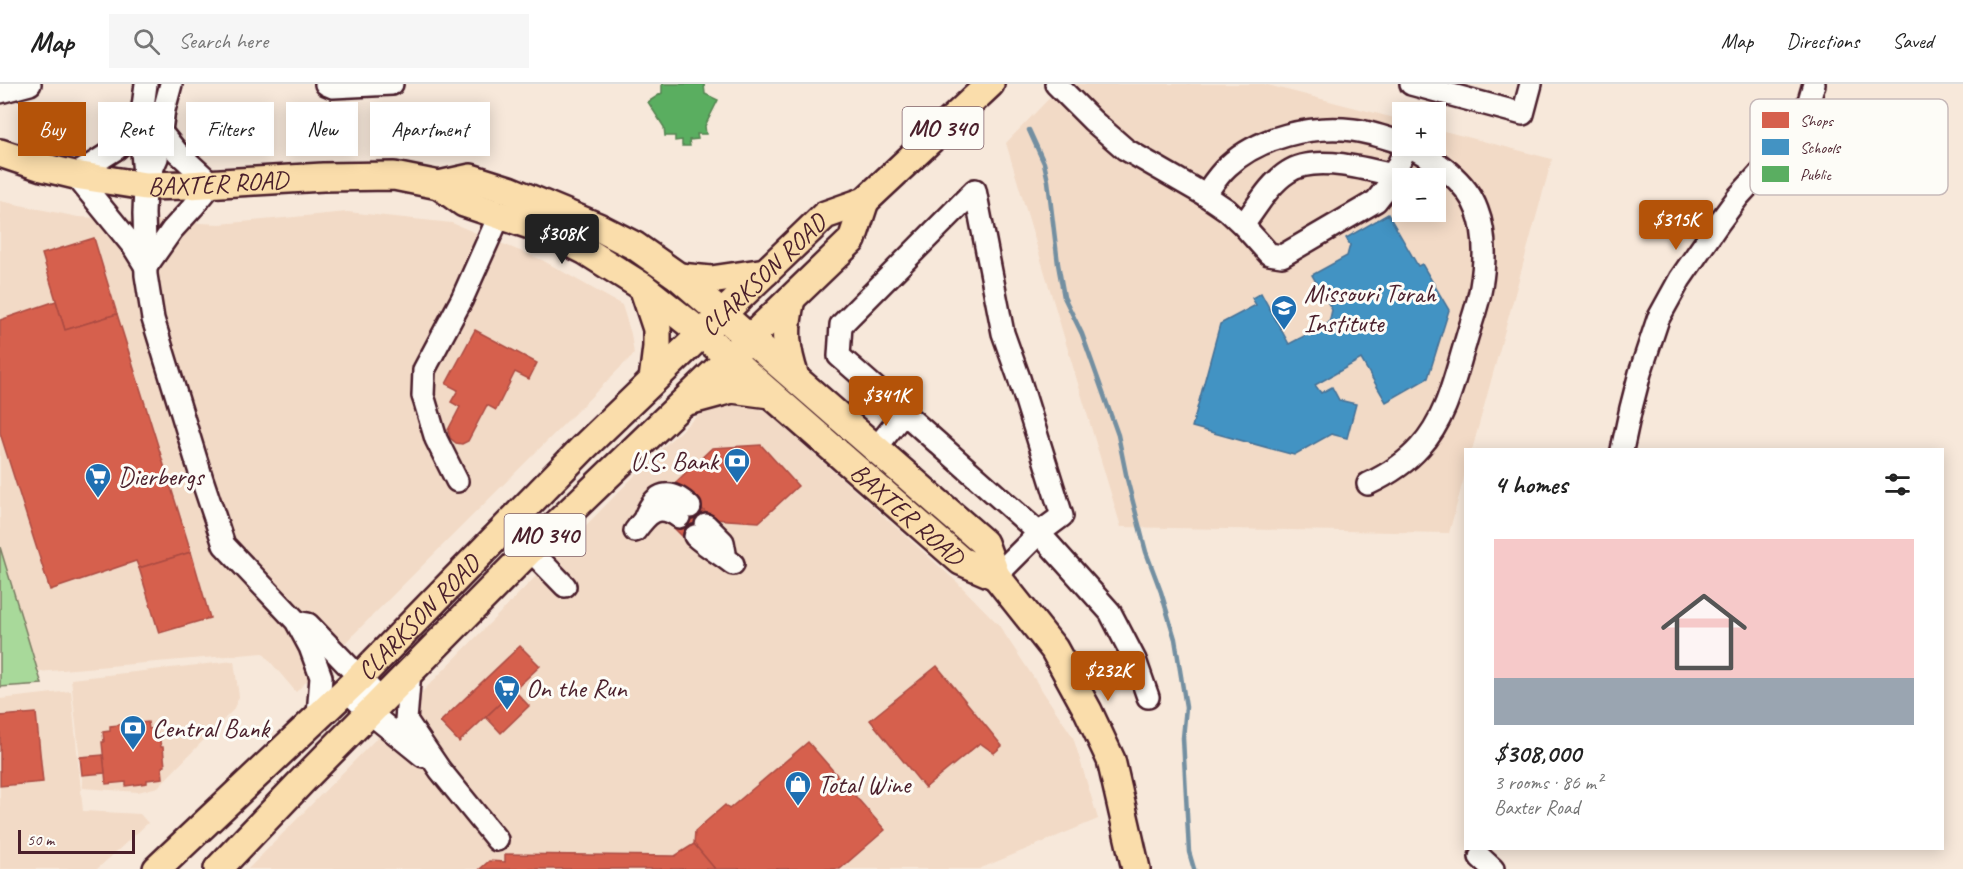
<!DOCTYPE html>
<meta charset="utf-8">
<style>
body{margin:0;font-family:Caveat,sans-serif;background:#f6f6f6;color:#222;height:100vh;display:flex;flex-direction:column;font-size:22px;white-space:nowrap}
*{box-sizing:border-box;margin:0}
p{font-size:20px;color:#767676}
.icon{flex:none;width:33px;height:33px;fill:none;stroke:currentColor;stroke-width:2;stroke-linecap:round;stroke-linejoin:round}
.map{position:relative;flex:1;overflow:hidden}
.panel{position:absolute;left:1464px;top:364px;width:480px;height:402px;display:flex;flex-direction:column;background:#fff;border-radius:0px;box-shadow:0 3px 15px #0003}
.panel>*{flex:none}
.guide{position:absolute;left:18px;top:18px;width:570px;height:54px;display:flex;gap:12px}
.fabs{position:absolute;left:1392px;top:18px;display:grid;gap:12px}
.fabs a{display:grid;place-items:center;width:54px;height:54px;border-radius:0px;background:#fff;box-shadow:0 3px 15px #0003;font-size:30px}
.scale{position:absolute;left:18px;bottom:15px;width:117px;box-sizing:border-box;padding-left:6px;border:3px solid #4a1f2b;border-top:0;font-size:16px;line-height:21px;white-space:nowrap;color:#4a1f2b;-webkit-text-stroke:4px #fdfcf7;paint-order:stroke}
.price{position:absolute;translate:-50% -51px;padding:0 14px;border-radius:6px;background:#b45309;color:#fff;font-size:20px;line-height:39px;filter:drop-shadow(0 2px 3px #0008)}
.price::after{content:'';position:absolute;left:50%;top:36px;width:18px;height:14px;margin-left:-9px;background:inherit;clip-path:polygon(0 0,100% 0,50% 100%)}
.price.on{background:#222;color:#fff}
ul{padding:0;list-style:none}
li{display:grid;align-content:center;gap:12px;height:318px;padding:0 30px}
li span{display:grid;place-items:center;height:186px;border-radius:0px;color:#555}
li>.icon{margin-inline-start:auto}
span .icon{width:108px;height:108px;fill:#fffc;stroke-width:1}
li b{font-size:26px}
h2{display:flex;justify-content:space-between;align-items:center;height:72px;padding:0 30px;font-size:26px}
.pill{padding:0 21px;border-radius:0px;background:#fff;box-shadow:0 3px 15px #0003;font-size:21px;line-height:54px}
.pill.on{background:#b45309;color:#fff}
header{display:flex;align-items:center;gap:36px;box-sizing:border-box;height:84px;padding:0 30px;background:#fff;border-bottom:2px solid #e0e0e0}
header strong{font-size:28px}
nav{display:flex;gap:33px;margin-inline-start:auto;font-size:21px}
.search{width:420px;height:54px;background:#f6f6f6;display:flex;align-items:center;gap:15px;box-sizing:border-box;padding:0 21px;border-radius:0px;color:#767676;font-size:22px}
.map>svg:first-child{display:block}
.built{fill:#f2dac6;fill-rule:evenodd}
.green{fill:#a8d99a;stroke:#797c62;stroke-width:1.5}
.shops{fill:#d6604d;stroke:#ac4c43;stroke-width:1.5}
.schools{fill:#4393c3;stroke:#457095;stroke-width:1.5}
.public{fill:#5aae61;stroke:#558351;stroke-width:1.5}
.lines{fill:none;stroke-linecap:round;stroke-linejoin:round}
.stream{stroke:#738fa1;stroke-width:4.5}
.minor-casing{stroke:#4a1f2b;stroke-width:26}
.major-casing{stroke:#4a1f2b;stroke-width:32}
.minor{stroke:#fdfcf7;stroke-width:21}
.major{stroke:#faddab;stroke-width:27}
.labels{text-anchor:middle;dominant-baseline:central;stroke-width:6;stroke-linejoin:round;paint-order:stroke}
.shield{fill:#fdfcf7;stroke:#806168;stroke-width:1.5}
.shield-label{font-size:24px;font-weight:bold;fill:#4a1f2b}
.street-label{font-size:26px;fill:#4a1f2b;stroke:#fdfcf7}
.poi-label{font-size:26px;fill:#4a1f2b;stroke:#fdfcf7;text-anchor:start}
.key{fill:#fdfcf7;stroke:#c7baba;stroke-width:1.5}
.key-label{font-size:16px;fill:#4a1f2b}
</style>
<header>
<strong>Map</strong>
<div class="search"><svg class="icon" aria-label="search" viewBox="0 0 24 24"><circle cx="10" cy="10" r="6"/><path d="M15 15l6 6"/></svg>Search here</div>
<nav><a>Map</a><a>Directions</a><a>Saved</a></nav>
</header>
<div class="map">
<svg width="1963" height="785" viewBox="0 0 1963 785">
<rect width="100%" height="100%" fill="#f7e8da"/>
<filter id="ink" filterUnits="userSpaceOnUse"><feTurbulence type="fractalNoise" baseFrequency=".0167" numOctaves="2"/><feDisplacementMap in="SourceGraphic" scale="12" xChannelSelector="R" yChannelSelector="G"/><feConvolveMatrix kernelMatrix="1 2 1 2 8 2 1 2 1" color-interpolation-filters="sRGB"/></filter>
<g filter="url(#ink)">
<g class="built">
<path d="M1063,0H1264L1402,36V62H1436V45L1552,75L1472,366H1466L1465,390L1449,449L1121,443L1006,59ZM1402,94H1436V128H1402Z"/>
<polygon points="0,117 78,133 220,140 347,128 452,139 542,176 622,221 631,250 634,270 296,608 263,569 38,588 0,463"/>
<polygon points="743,320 766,327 957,498 998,540 1073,653 1098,735 979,785 248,785 660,366 696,333 721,321"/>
<polygon points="234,577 239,613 233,626 158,703 138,708 83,704 71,595"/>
<polygon points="71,607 83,727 140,730 148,739 97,785 0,785 0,615"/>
</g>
<polygon class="green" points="0,463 38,588 42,600 0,603"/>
<g class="shops">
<polygon points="94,154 117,230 65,246 42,170"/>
<polygon points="56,217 65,246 117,230 191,468 139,484 136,477 50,506 0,349 0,236"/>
<polygon points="475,246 537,279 529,295 515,288 496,326 487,321 468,357 462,360 456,359 450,354 448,346 460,323 451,318 458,306 446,300"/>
<polygon points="761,361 798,402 759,438 712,435 676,398 712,364"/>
<polygon points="695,418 712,435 688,458 671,441"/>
<polygon points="191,468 210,534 159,549 139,484"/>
<polygon points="520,562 540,582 459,658 440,638"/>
<polygon points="937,582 1002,662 994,669 980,659 925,704 870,636"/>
<polygon points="514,606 529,622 501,649 486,633"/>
<polygon points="36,629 43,698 0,702 0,632"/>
<polygon points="148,638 149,645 156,644 157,652 159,652 161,663 163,663 165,682 162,683 163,694 147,696 147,699 126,702 126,698 106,700 102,658 104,658 103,648 110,647 110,642"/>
<polygon points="808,658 885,746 840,785 715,785 694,760 695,747 725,721 729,725"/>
<polygon points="103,671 105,689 82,691 80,673"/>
<polygon points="694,760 715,785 480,785 489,777 505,778 505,770 675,772"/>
</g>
<polygon class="schools" points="1388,130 1418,182 1422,180 1449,226 1428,294 1386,318 1361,275 1315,301 1321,309 1332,303 1339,316 1356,320 1347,354 1331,350 1294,371 1192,343 1220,240 1256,221 1252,214 1261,209 1289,260 1329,239 1332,226 1312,191 1347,172 1350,161 1346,154"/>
<polygon class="public" points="662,0 704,0 705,10 718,16 705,42 706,50 697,50 698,55 689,56 690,62 682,62 682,56 675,57 675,52 665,52 664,43 648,18 662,9"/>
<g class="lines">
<polyline class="stream" points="1029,46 1044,79 1048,97 1058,180 1064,213 1082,250 1118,351 1127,395 1146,468 1161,508 1175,555 1186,623 1183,654 1189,768 1194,785"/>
<g class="minor-casing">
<g id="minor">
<polyline points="146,0 140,45 145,102 144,130 146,191 153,235 202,395 224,461 296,537 310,563 321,593 318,631"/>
<polyline points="326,0 333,3 392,0"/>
<polyline points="1056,0 1093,37 1125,65 1205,111 1227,126 1243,141 1269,170 1282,172 1376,117 1387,103 1407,62"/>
<polyline points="1411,0 1523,30 1531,0"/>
<polyline points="0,8 30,0"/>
<polyline points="140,45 116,65 75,91 133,162 146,183 172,146 193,123 212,100 177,68 160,47"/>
<polyline points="145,101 157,74 164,26 171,0"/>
<path d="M1205,111C1212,101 1218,91 1228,82C1259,53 1311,41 1353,46C1370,48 1386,54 1402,59"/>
<path d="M1243,141C1257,123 1269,100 1288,88C1314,70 1365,85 1393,91"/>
<polyline points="904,329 1039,449 996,492"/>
<polyline points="876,364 904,329 839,272 841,241 975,106 1003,249 1019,294 1062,432 1039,449 1110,528 1135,576 1148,613"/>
<polyline points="1622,366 1631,324 1640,289 1658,235 1680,195 1718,140 1738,113 1790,56 1806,27 1814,0"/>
<polyline points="457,397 436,355 425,318 423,312 424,286 462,215 500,130"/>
<path d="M1368,400C1387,391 1406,379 1420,363C1446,335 1454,296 1465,260C1470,241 1478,222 1481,203C1485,179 1486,149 1477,126C1466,96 1435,76 1409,62"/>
<path d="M645,433C655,408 670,403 690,423"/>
<polyline points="706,441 723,458 725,469"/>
<path d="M635,447C648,429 658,418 679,433"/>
<path d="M695,452C707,463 721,470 733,480"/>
<polyline points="530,466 565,502"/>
<polyline points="302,539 308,540 382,617"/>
<polyline points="410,587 406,636 440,686 497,756"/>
<polyline points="346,606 370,629 423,672"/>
<polyline points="1480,773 1493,785"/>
</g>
</g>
<g class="major-casing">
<g id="major">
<path id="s1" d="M0,69L42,83L75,91L145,102L188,101L323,93L394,92L439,101L471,94L509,106L598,143L635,162L679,193L984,459L996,492L1054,565L1088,627L1111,676L1136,785"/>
<path id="s2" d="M439,101L464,119L542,145L586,167L643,203L701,249L961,477L996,492"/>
<polyline points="679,193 711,196 766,188"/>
<polyline points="643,203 657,245 657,263 653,296"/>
<path d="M791,215C784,246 785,263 795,293"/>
<polyline points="688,317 732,305 770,310"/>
<path id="s3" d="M157,785L359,594L583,364L825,131L865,117L990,0"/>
<polyline points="218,785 305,694 530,466 852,156 865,117"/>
</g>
</g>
<use href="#minor" class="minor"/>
<use href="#major" class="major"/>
</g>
</g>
<defs>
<g id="school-pin" transform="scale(1.35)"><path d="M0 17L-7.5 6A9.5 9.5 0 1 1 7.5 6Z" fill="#1f6fb2" stroke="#fdfcf7"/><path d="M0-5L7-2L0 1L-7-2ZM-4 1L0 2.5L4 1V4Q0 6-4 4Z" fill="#fff"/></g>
<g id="bank-pin" transform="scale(1.35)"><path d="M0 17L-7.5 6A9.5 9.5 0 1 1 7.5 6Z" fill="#1f6fb2" stroke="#fdfcf7"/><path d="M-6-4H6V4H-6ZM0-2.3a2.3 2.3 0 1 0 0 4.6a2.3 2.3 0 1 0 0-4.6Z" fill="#fff"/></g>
<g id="supermarket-pin" transform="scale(1.35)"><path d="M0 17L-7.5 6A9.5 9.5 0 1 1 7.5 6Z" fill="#1f6fb2" stroke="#fdfcf7"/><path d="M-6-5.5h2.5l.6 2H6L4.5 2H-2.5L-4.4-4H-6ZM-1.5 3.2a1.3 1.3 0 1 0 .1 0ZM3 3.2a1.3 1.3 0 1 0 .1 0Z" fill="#fff"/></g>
<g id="shop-pin" transform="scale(1.35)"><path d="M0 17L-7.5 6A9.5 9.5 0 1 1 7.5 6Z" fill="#1f6fb2" stroke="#fdfcf7"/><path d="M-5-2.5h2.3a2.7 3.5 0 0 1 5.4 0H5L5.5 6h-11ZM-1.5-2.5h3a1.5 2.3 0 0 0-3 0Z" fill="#fff"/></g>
</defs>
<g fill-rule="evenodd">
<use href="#school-pin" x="1284" y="224"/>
<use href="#bank-pin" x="737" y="377"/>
<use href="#supermarket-pin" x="98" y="392"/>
<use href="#supermarket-pin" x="507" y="604"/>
<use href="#bank-pin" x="133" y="644"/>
<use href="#shop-pin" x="798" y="700"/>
</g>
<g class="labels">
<g class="shield">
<rect x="902.5" y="23" width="81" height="42" rx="4.5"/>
<rect x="504.5" y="430" width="81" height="42" rx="4.5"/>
</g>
<g class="shield-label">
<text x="943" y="44">MO 340</text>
<text x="545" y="451">MO 340</text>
</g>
<g class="street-label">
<text stroke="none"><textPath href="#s1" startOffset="222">BAXTER ROAD</textPath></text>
<text stroke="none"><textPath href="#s3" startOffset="849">CLARKSON ROAD</textPath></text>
<text stroke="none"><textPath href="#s2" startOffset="578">BAXTER ROAD</textPath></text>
<text stroke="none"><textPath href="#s3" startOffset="363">CLARKSON ROAD</textPath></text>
</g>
<g class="poi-label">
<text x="1304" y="209">Missouri Torah<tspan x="1304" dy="30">Institute</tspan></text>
<text x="718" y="377" text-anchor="end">U.S. Bank</text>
<text x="118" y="392">Dierbergs</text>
<text x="526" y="604">On the Run</text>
<text x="152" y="644">Central Bank</text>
<text x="818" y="700">Total Wine</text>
</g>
</g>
<rect x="1750" y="15" width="198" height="96" rx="9" class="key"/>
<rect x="1762" y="28" width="27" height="16" fill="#d6604d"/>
<rect x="1762" y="55" width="27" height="16" fill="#4393c3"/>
<rect x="1762" y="82" width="27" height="16" fill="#5aae61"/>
<g class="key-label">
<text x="1800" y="42">Shops</text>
<text x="1800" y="69">Schools</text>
<text x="1800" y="96">Public</text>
</g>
</svg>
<div class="fabs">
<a>+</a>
<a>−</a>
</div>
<div class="scale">50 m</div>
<b class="price" style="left:1676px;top:167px">$315K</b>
<b class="price on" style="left:562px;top:181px">$308K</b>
<b class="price" style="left:886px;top:343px">$341K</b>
<b class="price" style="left:1108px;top:618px">$232K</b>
<div class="guide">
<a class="pill on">Buy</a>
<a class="pill">Rent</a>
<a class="pill">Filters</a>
<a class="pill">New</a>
<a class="pill">Apartment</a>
</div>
<section class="panel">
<h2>4 homes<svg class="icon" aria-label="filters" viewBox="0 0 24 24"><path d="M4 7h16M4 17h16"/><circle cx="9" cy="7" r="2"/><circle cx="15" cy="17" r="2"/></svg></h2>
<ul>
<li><span style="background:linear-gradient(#f6c9c9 75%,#9aa5b1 0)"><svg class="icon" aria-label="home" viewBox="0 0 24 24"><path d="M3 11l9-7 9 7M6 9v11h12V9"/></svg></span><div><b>$308,000</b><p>3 rooms · 86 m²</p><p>Baxter Road</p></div></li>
</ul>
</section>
</div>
